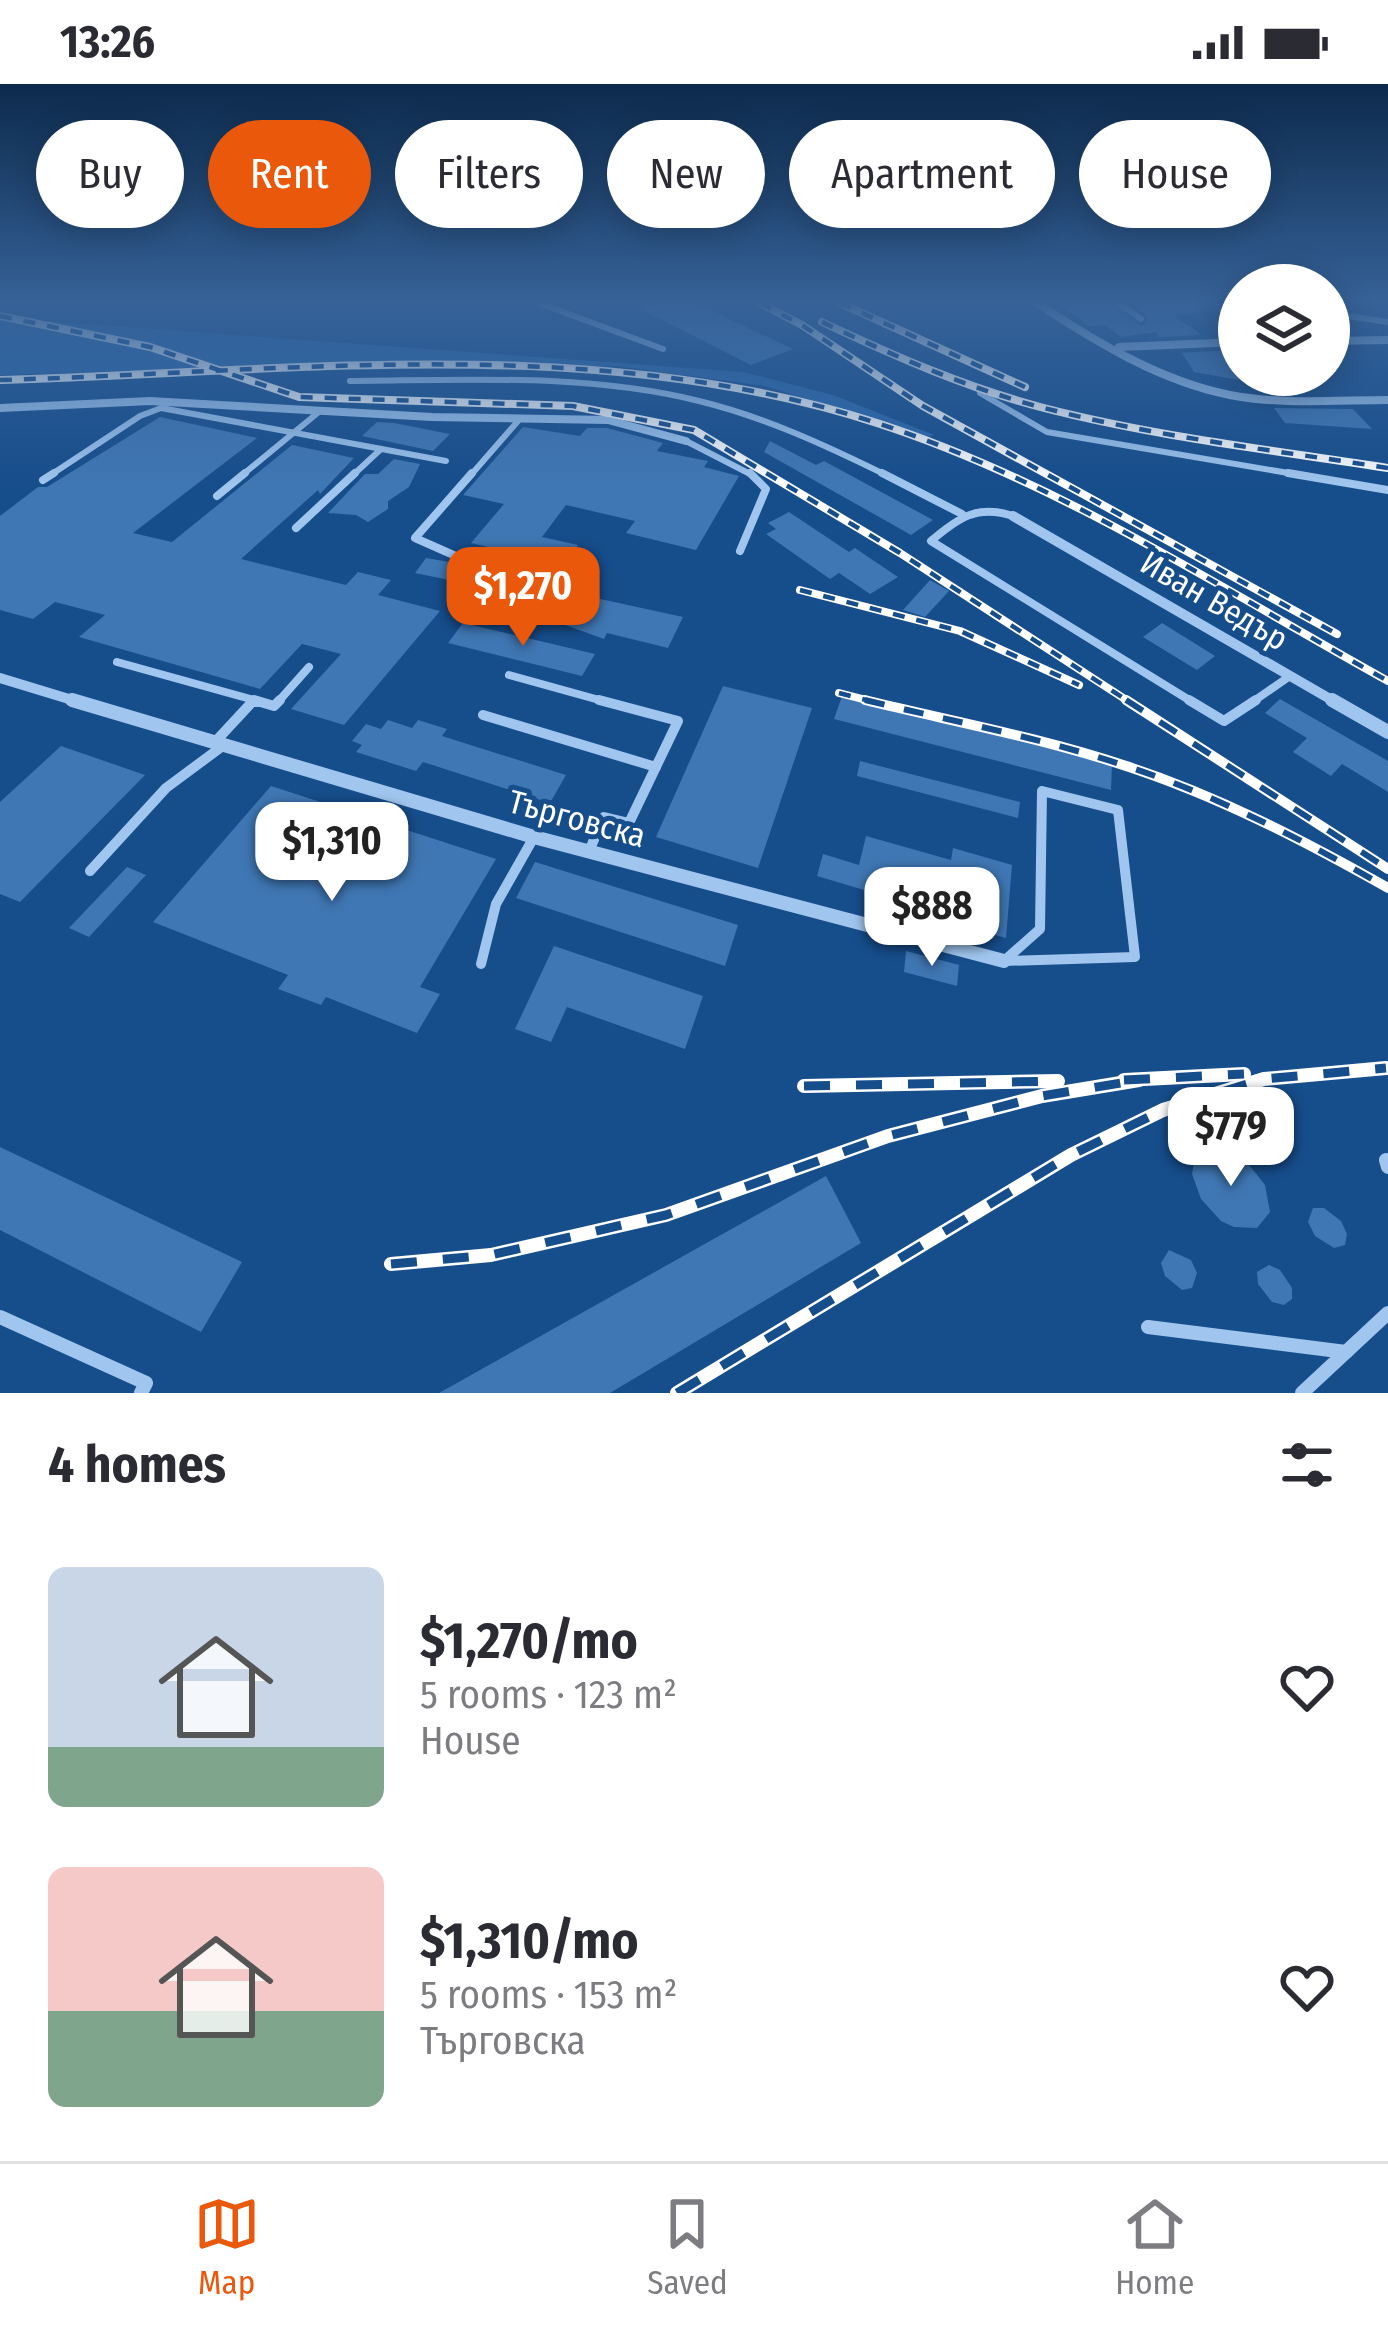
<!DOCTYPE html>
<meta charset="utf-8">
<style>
body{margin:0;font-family:"Fira Sans Condensed",sans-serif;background:#f2f2f3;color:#2b2b33;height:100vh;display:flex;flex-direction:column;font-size:45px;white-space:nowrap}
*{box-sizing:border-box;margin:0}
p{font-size:39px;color:#7c7c81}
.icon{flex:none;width:66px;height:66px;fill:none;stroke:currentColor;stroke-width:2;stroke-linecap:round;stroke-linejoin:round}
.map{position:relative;height:1309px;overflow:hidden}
.details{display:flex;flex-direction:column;background:#fff;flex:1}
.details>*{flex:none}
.hud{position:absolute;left:36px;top:36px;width:1317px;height:108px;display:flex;gap:24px}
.buttons{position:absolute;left:1218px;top:180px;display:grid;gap:24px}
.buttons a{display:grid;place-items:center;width:132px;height:132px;border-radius:50%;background:#fff;box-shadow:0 6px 30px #0003;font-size:60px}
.price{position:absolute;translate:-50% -102px;padding:0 27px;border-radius:24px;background:#fff;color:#222;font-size:39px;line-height:78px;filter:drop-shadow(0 3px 6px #0008)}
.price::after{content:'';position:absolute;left:50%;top:72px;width:36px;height:27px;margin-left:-18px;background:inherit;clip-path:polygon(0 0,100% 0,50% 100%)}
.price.on{background:#ea580c;color:#fff}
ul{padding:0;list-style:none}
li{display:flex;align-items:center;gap:36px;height:300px;padding:0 48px}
li span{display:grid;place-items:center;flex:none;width:336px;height:240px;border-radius:18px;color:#555}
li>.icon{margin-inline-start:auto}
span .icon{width:144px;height:144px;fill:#fffc;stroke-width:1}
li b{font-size:51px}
h2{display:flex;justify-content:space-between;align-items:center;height:144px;padding:0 48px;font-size:51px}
.chip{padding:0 42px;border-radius:54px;background:#fff;box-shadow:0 6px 30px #0003;font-size:42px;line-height:108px}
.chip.on{background:#ea580c;color:#fff}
.status{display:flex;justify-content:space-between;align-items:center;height:84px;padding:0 60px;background:#fff;direction:ltr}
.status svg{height:33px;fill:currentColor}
.menu{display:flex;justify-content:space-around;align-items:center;height:168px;border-top:3px solid #e1e1e2;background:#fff;font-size:33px;color:#7c7c81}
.menu a{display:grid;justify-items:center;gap:6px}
.menu .on{color:#ea580c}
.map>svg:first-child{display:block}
.green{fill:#2967aa}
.building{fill:#3f77b4}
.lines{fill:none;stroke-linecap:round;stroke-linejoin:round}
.service-far3{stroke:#a0c6ef;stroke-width:6}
.service-far2{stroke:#a0c6ef;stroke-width:8}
.service-far1{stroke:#a0c6ef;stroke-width:10}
.service{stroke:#a0c6ef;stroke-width:14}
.minor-far2{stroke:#a0c6ef;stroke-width:8}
.minor-far1{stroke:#a0c6ef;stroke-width:10}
.minor{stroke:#a0c6ef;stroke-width:14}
.rail-far2-casing{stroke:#fff;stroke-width:8}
.rail-far1-casing{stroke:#fff;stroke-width:10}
.rail-casing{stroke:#fff;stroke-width:14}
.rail-far2{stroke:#164d8b;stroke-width:4.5;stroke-dasharray:12;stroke-linecap:butt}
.rail-far1{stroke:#164d8b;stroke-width:6;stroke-dasharray:20;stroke-linecap:butt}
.rail{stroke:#164d8b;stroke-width:9;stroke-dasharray:26;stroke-linecap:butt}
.labels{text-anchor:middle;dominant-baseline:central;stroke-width:10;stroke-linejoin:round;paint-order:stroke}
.street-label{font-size:33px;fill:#fff;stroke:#164d8b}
</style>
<div class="status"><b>13:26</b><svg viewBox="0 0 49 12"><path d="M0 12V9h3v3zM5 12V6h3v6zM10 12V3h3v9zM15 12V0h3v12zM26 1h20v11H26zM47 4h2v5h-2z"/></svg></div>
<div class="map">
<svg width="1388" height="1309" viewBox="0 0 1388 1309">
<rect width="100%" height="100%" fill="#164d8b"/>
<polygon class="green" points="0,234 743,288 833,311 934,351 928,353 765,302 616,282 398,279 0,291"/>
<g class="building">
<polygon points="656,219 695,219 793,265 751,281 640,225"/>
<polygon points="1058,219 1111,219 1142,242 1148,233 1131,219 1221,219 1239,233 1239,241 1205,220 1205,227 1174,232 1202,251 1159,253 1156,248 1121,253 1105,241 1090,243"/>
<polygon points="1239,266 1239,296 1194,288 1182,269 1176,269"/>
<polygon points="1274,324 1353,325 1372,345 1285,339"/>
<polygon points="160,333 257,354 133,449 172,458 292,361 354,374 320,410 318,406 241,475 346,501 358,488 391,496 378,511 440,527 344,641 291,625 341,570 302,560 260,605 79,553 105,531 55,518 33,535 0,526 0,432 38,403 47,403"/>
<polygon points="377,338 394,339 450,350 433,367 362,352"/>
<polygon points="523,343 580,352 587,344 607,344 663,359 657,367 708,377 704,383 739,392 696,466 626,449 635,437 566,421 542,453 578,461 564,481 471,459 504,420 463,411"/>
<polygon points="770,357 816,381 824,377 933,436 911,451 764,368"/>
<polygon points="394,375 420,380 409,403 388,417 388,425 368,438 356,431 328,429 365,390 378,390"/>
<polygon points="789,428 849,468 855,464 898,493 870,510 839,489 830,495 766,450 776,445 768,439"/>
<polygon points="426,474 461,480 476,485 464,499 415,489"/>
<polygon points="498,493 576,520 582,511 683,533 668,564 607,549 604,555 484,512"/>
<polygon points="930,496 949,507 925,533 903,526"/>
<polygon points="463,539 595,570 582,592 448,559"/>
<polygon points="1162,539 1215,572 1197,586 1143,553"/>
<polygon points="723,602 812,624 758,784 656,753"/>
<polygon points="842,612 1112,680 1111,706 834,635"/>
<polygon points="1280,615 1388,677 1388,708 1342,680 1331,692 1293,668 1307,654 1265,629"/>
<polygon points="388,636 412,644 418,636 447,645 442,652 566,691 550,719 423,678 416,687 356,668 362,661 352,657 366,640 381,645"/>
<polygon points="61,662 145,691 20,818 0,810 0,718"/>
<polygon points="860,677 1020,718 1018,734 857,692"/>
<polygon points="271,702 496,775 420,903 440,910 417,949 326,913 321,921 278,905 288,891 153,838"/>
<polygon points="866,752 951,776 953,764 1012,781 1006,854 947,837 946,847 888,831 891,814 817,792 823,770 859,781"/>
<polygon points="535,778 738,841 725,882 516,814"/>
<polygon points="127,783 146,791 89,853 69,844"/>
<polygon points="554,862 703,912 685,965 567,923 551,958 515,945"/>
<polygon points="906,867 959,881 957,902 904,888"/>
<polygon points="0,1063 242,1178 201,1248 0,1146"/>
<polygon points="1220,1065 1246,1077 1265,1101 1270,1128 1257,1144 1234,1143 1221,1137 1201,1115 1192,1090 1194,1079 1208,1066"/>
<polygon points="826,1092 861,1159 610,1309 439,1309"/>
<polygon points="1313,1124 1324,1124 1341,1137 1347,1150 1345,1161 1334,1164 1315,1152 1308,1138"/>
<polygon points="1169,1166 1191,1176 1197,1189 1192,1204 1182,1206 1165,1192 1161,1179"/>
<polygon points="1269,1181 1280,1186 1292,1204 1292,1215 1284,1221 1272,1218 1258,1200 1257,1188"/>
</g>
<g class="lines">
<g class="service-far3">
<polyline points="539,219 663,265"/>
<polyline points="1118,219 1141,235"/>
<polyline points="1329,229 1388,238"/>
<path d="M350,297C466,296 586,289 699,317C765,333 827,362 888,392"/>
<polyline points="980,309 1047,348 1306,392"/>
<polyline points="686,357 754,392"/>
<polyline points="49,392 140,332 161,324 446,377"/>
<polyline points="241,392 320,327"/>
<polyline points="352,392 381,365"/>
<polyline points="470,392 518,337"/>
</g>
<g class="service-far2">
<polyline points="882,389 962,430"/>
<polyline points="1288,389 1388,406"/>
<polyline points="43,396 54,389"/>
<polyline points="217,412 245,389"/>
<path d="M1013,432C977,420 958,434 931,457L1194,619"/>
<polyline points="296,444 355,389"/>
<polyline points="740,467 766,405 750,389"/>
<polyline points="458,473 415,454 472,389"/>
<polyline points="117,578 254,616"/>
<polyline points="509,591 610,619"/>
<polyline points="252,619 262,619"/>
<polyline points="277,619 309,583"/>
<polyline points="1251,619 1290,592"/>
</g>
<g class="service-far1">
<polyline points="1189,616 1224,637 1256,616"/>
<polyline points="483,631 656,683"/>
<polyline points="215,658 254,616 274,622 280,616"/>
<polygon points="1042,707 1118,726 1135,873 1004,877 1040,845"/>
<polyline points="589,767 604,733 629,739 678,637 599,616"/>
<polyline points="90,787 166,704 224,661"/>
<polyline points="481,880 496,820 534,753"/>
</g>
<g class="service">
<polyline points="1386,1076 1388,1083"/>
<polyline points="0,1233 146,1299 141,1309"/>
<polyline points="1148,1243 1346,1268"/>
<polyline points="1302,1309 1388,1229"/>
</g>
<g class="minor-far2">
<path d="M1037,219C1096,258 1160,297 1230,311C1281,321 1336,316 1388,316"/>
<polyline points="1229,219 1239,225"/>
<polyline points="1329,257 1388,256"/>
<polyline points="1119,263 1239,258"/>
<polyline points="0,324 150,317 432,333 608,336 686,357"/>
</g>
<g class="minor-far1">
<polyline points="1013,432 1337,619"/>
<polyline points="0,594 82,619"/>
</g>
<g class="minor">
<polyline points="72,616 534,753 1004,877"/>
<polyline points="1332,616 1388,648"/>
</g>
<g class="rail-far2-casing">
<g id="rail-far2">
<polyline points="760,219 802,241 923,322 1337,550"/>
<polyline points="840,219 1025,303"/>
<polyline points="0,232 150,263 299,313 573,322 694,346 900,469 1131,619"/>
<path d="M822,238C894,272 967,304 1044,324C1157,353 1273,366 1388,384"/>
<path d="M0,296C289,288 597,248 877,339C1059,398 1222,505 1388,597"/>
<polyline points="800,506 960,547 1079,601"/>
<polyline points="839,609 878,619"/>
</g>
</g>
<g class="rail-far1-casing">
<g id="rail-far1">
<path d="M865,616C951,637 1038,653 1123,681C1216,711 1303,756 1388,804"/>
<polyline points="1126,616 1388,785"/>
</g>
</g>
<g class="rail-casing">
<g id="rail">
<polyline points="1124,996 1244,990"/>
<polyline points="804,1002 1058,997"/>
<polyline points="391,1180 491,1171 666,1131 888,1052 1042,1012 1139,996"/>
<polyline points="677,1309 1071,1071 1163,1026 1264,995 1386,984"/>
</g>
</g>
<use href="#rail-far2" class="rail-far2"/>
<use href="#rail-far1" class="rail-far1"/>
<use href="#rail" class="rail"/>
</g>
<linearGradient id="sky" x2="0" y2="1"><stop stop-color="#0c2a4c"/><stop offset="0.54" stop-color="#366298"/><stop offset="1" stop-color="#366298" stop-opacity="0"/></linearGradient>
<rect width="1388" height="402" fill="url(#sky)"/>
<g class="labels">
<g class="street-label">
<text transform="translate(1214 517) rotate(30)">Иван Ведър</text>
<text transform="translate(577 735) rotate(15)">Търговска</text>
</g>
</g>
</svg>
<div class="buttons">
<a><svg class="icon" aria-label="layers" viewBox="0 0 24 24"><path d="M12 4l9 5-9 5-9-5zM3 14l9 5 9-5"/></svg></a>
</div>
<b class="price on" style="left:523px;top:565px">$1,270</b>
<b class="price" style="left:332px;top:820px">$1,310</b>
<b class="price" style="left:932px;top:885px">$888</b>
<b class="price" style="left:1231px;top:1105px">$779</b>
<div class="hud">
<a class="chip">Buy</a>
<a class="chip on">Rent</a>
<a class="chip">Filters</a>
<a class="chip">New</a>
<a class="chip">Apartment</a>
<a class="chip">House</a>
</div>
</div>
<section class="details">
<h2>4 homes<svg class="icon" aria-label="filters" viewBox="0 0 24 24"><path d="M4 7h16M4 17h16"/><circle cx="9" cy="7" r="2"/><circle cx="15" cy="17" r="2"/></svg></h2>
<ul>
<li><span style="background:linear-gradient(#c9d6e8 75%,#7fa58c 0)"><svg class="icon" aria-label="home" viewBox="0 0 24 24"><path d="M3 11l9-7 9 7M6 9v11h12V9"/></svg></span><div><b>$1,270/mo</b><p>5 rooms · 123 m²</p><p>House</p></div><svg class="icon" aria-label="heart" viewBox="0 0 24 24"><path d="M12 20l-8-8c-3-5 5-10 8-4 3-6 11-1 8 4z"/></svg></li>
<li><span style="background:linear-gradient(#f6c9c9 60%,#7fa58c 0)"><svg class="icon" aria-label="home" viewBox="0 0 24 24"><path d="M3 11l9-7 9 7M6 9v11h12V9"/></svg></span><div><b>$1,310/mo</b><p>5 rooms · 153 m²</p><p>Търговска</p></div><svg class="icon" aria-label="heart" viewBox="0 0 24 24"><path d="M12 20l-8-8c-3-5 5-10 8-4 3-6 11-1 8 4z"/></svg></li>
</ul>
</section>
<nav class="menu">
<a class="on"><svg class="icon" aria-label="map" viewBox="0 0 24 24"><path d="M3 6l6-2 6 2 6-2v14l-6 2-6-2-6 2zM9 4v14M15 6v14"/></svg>Map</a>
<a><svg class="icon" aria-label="saved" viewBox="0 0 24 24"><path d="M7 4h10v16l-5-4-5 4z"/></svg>Saved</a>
<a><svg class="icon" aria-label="home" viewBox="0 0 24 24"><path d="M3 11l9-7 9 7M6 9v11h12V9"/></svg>Home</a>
</nav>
